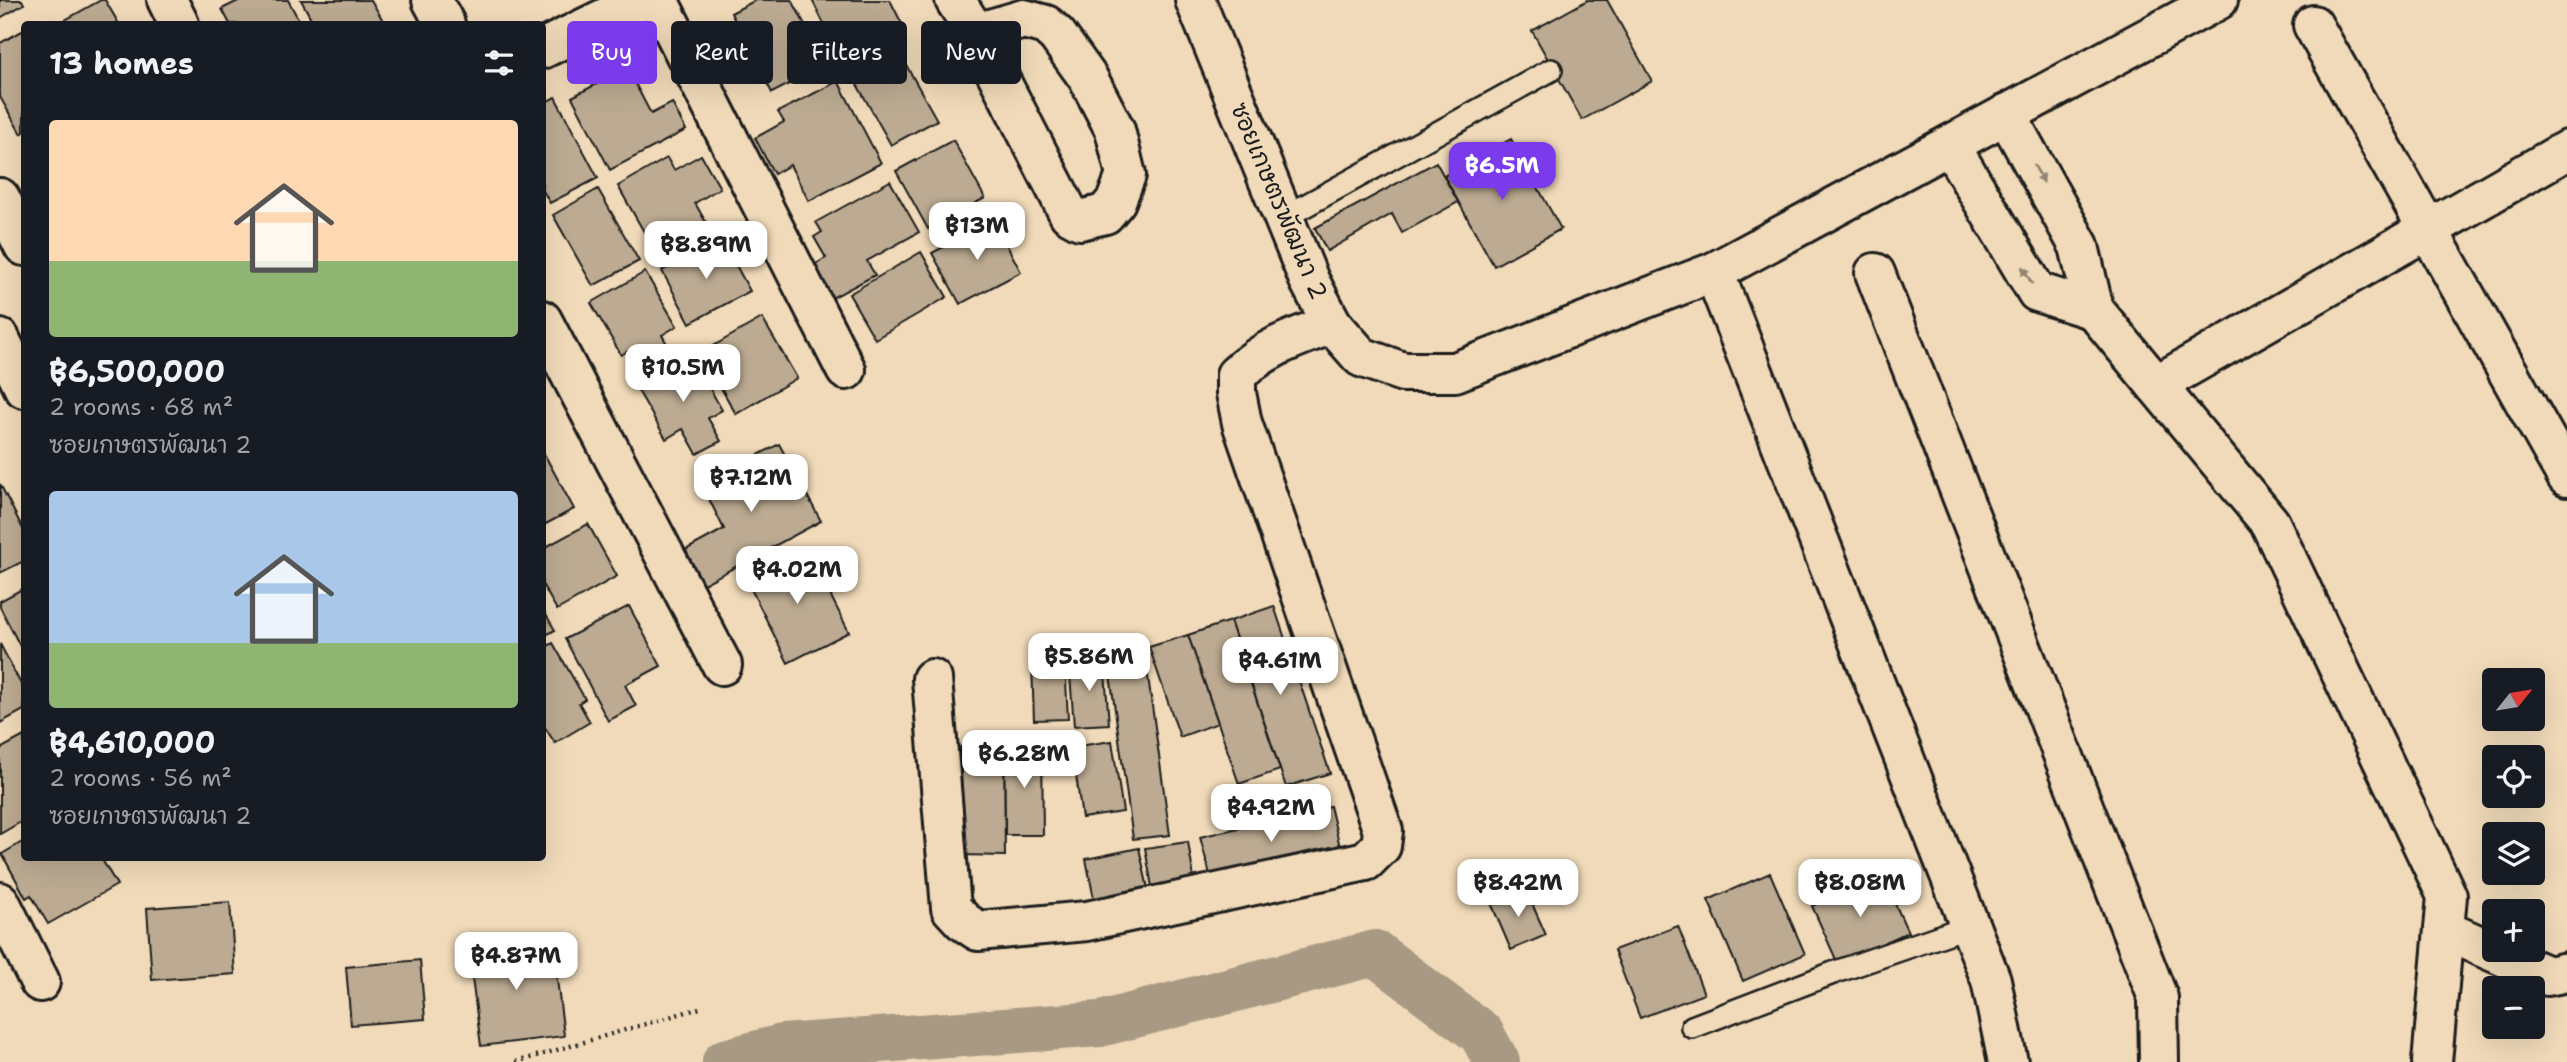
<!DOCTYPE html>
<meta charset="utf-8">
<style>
body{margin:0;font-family:"Shantell Sans","Playpen Sans Thai",sans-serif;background:#20242c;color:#f1f3f6;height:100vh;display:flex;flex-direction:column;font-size:26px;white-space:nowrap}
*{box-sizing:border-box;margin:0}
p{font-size:23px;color:#9ea1a6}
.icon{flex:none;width:38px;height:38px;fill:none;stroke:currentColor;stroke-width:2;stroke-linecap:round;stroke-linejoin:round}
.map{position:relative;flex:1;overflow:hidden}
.drawer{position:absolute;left:21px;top:21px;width:525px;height:840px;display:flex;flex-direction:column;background:#171b24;border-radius:7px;box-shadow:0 7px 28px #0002}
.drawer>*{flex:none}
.top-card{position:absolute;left:567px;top:21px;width:665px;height:63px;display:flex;gap:14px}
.needle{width:46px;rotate:60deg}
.buttons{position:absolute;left:2482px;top:668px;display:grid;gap:14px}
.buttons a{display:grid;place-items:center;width:63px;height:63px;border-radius:7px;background:#171b24;box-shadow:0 7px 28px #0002;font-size:35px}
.price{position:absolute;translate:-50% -60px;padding:0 16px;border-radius:14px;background:#fff;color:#222;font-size:23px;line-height:46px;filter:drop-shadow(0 2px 4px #0008)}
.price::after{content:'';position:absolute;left:50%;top:42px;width:21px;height:16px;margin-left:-10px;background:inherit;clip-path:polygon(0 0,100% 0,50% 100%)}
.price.current{background:#7c3aed;color:#fff}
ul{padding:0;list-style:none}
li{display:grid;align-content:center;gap:14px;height:371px;padding:0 28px}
li span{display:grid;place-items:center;height:217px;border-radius:7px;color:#555}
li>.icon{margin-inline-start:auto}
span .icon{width:126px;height:126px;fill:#fffc;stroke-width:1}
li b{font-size:30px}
h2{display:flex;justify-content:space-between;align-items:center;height:84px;padding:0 28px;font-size:30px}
.pill{padding:0 24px;border-radius:7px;background:#171b24;box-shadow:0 7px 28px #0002;font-size:24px;line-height:63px}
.pill.current{background:#7c3aed;color:#fff}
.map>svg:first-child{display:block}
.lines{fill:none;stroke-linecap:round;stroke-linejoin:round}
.canal{stroke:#a79983;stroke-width:46}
.building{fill:#bcab92;stroke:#1c1c1c;stroke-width:2}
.service-casing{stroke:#1c1c1c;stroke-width:26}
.minor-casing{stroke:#1c1c1c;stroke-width:44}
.path{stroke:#1c1c1c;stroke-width:4.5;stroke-dasharray:2 5;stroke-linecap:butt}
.service{stroke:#f0dab9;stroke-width:21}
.minor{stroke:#f0dab9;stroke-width:38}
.oneway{fill:#918472}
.labels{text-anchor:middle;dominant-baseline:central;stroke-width:6;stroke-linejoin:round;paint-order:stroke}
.street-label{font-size:24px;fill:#1c1c1c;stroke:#f0dab9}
</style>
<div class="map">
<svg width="2567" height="1062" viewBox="0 0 2567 1062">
<rect width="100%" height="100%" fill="#f0dab9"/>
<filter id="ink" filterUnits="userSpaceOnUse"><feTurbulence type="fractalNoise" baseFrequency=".0143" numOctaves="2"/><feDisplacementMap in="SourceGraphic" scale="14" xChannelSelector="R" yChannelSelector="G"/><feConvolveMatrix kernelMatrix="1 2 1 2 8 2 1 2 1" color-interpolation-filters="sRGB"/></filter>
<g filter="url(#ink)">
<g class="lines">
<polyline class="canal" points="725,1062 782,1047 1100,1024 1375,953 1481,1033 1497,1062"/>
</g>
<g class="building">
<polygon points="0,0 22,0 24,4 0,18"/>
<polygon points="101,0 105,0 119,24 58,24"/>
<polygon points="240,0 288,0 301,24 230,24 222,9"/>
<polygon points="301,0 371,0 385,24 314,24"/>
<polygon points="756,0 792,0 826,65 772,93 731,13"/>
<polygon points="812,0 890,0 904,28 842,60"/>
<polygon points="1588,0 1607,0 1652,81 1582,120 1532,31"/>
<polygon points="24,30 24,132 21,134 0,97 0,43"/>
<polygon points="896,47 937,120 891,145 850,72"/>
<polygon points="627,68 651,114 672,103 686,130 610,170 572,97"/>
<polygon points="838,81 881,163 809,201 790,165 774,174 755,138 784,122 778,112"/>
<polygon points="555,97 598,178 550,203 542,189 542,104"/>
<polygon points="1511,139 1561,229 1494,266 1444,176"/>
<polygon points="953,140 985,198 928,229 896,171"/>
<polygon points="701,155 720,188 695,203 708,226 657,255 618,186 667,158 674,170"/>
<polygon points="1436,162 1458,202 1402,233 1392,214 1327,251 1315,228"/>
<polygon points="890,181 919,232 867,261 875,275 832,298 814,265 826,258 814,237 822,232 816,222"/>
<polygon points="598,189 639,261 593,286 553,215"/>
<polygon points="994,221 1021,272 960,304 932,253"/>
<polygon points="721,238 750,291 690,323 662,271"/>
<polygon points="921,252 947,297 875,339 849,294"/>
<polygon points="645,272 677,326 662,335 675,358 652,371 637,346 621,355 591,303"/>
<polygon points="762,318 797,378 736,414 701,353"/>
<polygon points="691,355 722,410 708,418 721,441 697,454 683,429 666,439 636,387"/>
<polygon points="779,444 821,521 698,587 680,553 724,529 702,485"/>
<polygon points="542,450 574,509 542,526"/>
<polygon points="0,484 24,531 24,561 0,573"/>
<polygon points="588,524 617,576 557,610 542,584 542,549"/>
<polygon points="807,549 849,632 788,663 746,579"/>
<polygon points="24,588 24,654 0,607 0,601"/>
<polygon points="629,606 661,666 625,685 636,706 608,721 565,639"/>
<polygon points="1274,606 1330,773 1286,787 1230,621"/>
<polygon points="542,608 555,630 542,637"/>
<polygon points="1230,621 1280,770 1239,784 1188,635"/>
<polygon points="1188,635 1218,723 1180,737 1149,647"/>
<polygon points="553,643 585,699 579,703 590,722 555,743 542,723 542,649"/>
<polygon points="0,644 24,690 24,710 0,723"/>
<polygon points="1145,655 1170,835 1133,839 1108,660"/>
<polygon points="1104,660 1109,724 1074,726 1069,662"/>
<polygon points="1065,663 1068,719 1034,720 1032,664"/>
<polygon points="24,736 24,820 0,834 0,749"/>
<polygon points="1112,741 1123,812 1082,818 1072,747"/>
<polygon points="1004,746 1042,746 1043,835 1005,835"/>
<polygon points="961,747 1004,747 1005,856 962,855"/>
<polygon points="1330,806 1341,851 1212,882 1200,837"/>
<polygon points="24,841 24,858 101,858 117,885 48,924 31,895 26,898 2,854"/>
<polygon points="1188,842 1196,892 1154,898 1145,848"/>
<polygon points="1139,848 1149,893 1095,904 1086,859"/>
<polygon points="1770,873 1805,954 1743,981 1708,900"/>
<polygon points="1881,873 1908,932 1838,964 1812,906"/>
<polygon points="1525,888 1546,935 1511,950 1491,903"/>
<polygon points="230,902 235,974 152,980 147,908"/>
<polygon points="1678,926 1704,994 1640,1018 1614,950"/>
<polygon points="552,938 564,1036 481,1046 468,948"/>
<polygon points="420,960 425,1019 351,1025 346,967"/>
</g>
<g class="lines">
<g class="service-casing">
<g id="service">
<polyline points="1283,218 1551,70"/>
<polyline points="1692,1027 1833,973 1969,926"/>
</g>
</g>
<g class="minor-casing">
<g id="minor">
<polyline points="167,0 179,24"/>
<polyline points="432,0 445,24"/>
<polyline points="658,0 846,370"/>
<polyline points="955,0 976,33 1069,214 1080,220 1105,214 1116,201 1126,175 1115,130 1088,78 1057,35 1046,25 1024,19 976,33"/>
<polyline points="1195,0 1309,280 1332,324 1361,357 1403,372 1455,372 1714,272 2218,0"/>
<polyline points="2313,25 2567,477"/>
<polyline points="542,49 642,0"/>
<polyline points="1950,145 2037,292 2094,310 2079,246 2006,114"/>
<polyline points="0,198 24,246"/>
<polyline points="1714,272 1991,980 2008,1062"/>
<polyline points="1875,273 2158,998 2159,1062"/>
<polyline points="2094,310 2270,523 2447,896 2432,1062"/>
<polyline points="542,320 722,665"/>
<polyline points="0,339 24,388"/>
<polyline points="2156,385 2567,150"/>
<path d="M932,679L951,908L963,921L978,931L1087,921L1366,861L1381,846L1383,831L1242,423L1236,393V375C1266,347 1294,338 1332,324"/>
<polyline points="0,902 40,982"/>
<polyline points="2444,930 2548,976 2567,972"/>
</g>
</g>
<polyline class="path" points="516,1062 700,1008"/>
<use href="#service" class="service"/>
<use href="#minor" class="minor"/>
</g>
<defs><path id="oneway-solid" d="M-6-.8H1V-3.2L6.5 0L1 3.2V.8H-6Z" transform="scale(1.75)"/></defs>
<g class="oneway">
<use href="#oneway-solid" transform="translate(2039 174) rotate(61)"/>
<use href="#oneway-solid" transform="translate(2027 275) rotate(-120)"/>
</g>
</g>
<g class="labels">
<g class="street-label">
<text transform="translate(1279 201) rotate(67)">ซอยเกษตรพัฒนา 2</text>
</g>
</g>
</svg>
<div class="buttons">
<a><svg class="needle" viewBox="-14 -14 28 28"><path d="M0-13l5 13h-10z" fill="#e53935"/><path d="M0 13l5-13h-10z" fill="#9ea1a6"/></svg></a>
<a><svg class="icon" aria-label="locate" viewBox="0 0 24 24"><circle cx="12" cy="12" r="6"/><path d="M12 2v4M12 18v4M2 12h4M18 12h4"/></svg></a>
<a><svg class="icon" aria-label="layers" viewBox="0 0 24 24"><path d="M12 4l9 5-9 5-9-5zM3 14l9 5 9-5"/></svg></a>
<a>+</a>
<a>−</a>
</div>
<b class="price current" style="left:1502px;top:202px">฿6.5M</b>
<b class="price" style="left:977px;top:262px">฿13M</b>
<b class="price" style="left:706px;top:281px">฿8.89M</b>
<b class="price" style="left:683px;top:404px">฿10.5M</b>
<b class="price" style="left:751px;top:514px">฿7.12M</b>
<b class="price" style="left:797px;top:606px">฿4.02M</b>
<b class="price" style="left:1089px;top:693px">฿5.86M</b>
<b class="price" style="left:1280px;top:697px">฿4.61M</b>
<b class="price" style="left:1024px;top:790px">฿6.28M</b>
<b class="price" style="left:1271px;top:844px">฿4.92M</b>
<b class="price" style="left:1518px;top:919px">฿8.42M</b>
<b class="price" style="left:1860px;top:919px">฿8.08M</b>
<b class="price" style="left:516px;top:992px">฿4.87M</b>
<div class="top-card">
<a class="pill current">Buy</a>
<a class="pill">Rent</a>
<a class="pill">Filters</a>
<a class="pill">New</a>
</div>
<section class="drawer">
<h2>13 homes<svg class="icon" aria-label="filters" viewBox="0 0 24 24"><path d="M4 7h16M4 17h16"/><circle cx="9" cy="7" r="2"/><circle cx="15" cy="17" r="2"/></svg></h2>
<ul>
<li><span style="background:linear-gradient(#ffd9b3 65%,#8fb573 0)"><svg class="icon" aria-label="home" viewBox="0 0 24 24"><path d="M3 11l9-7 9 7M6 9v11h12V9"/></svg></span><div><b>฿6,500,000</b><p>2 rooms · 68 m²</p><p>ซอยเกษตรพัฒนา 2</p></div></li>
<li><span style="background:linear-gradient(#a9c7e8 70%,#8fb573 0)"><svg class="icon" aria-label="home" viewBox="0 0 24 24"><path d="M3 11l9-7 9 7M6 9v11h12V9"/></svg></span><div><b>฿4,610,000</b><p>2 rooms · 56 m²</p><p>ซอยเกษตรพัฒนา 2</p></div></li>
</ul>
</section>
</div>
